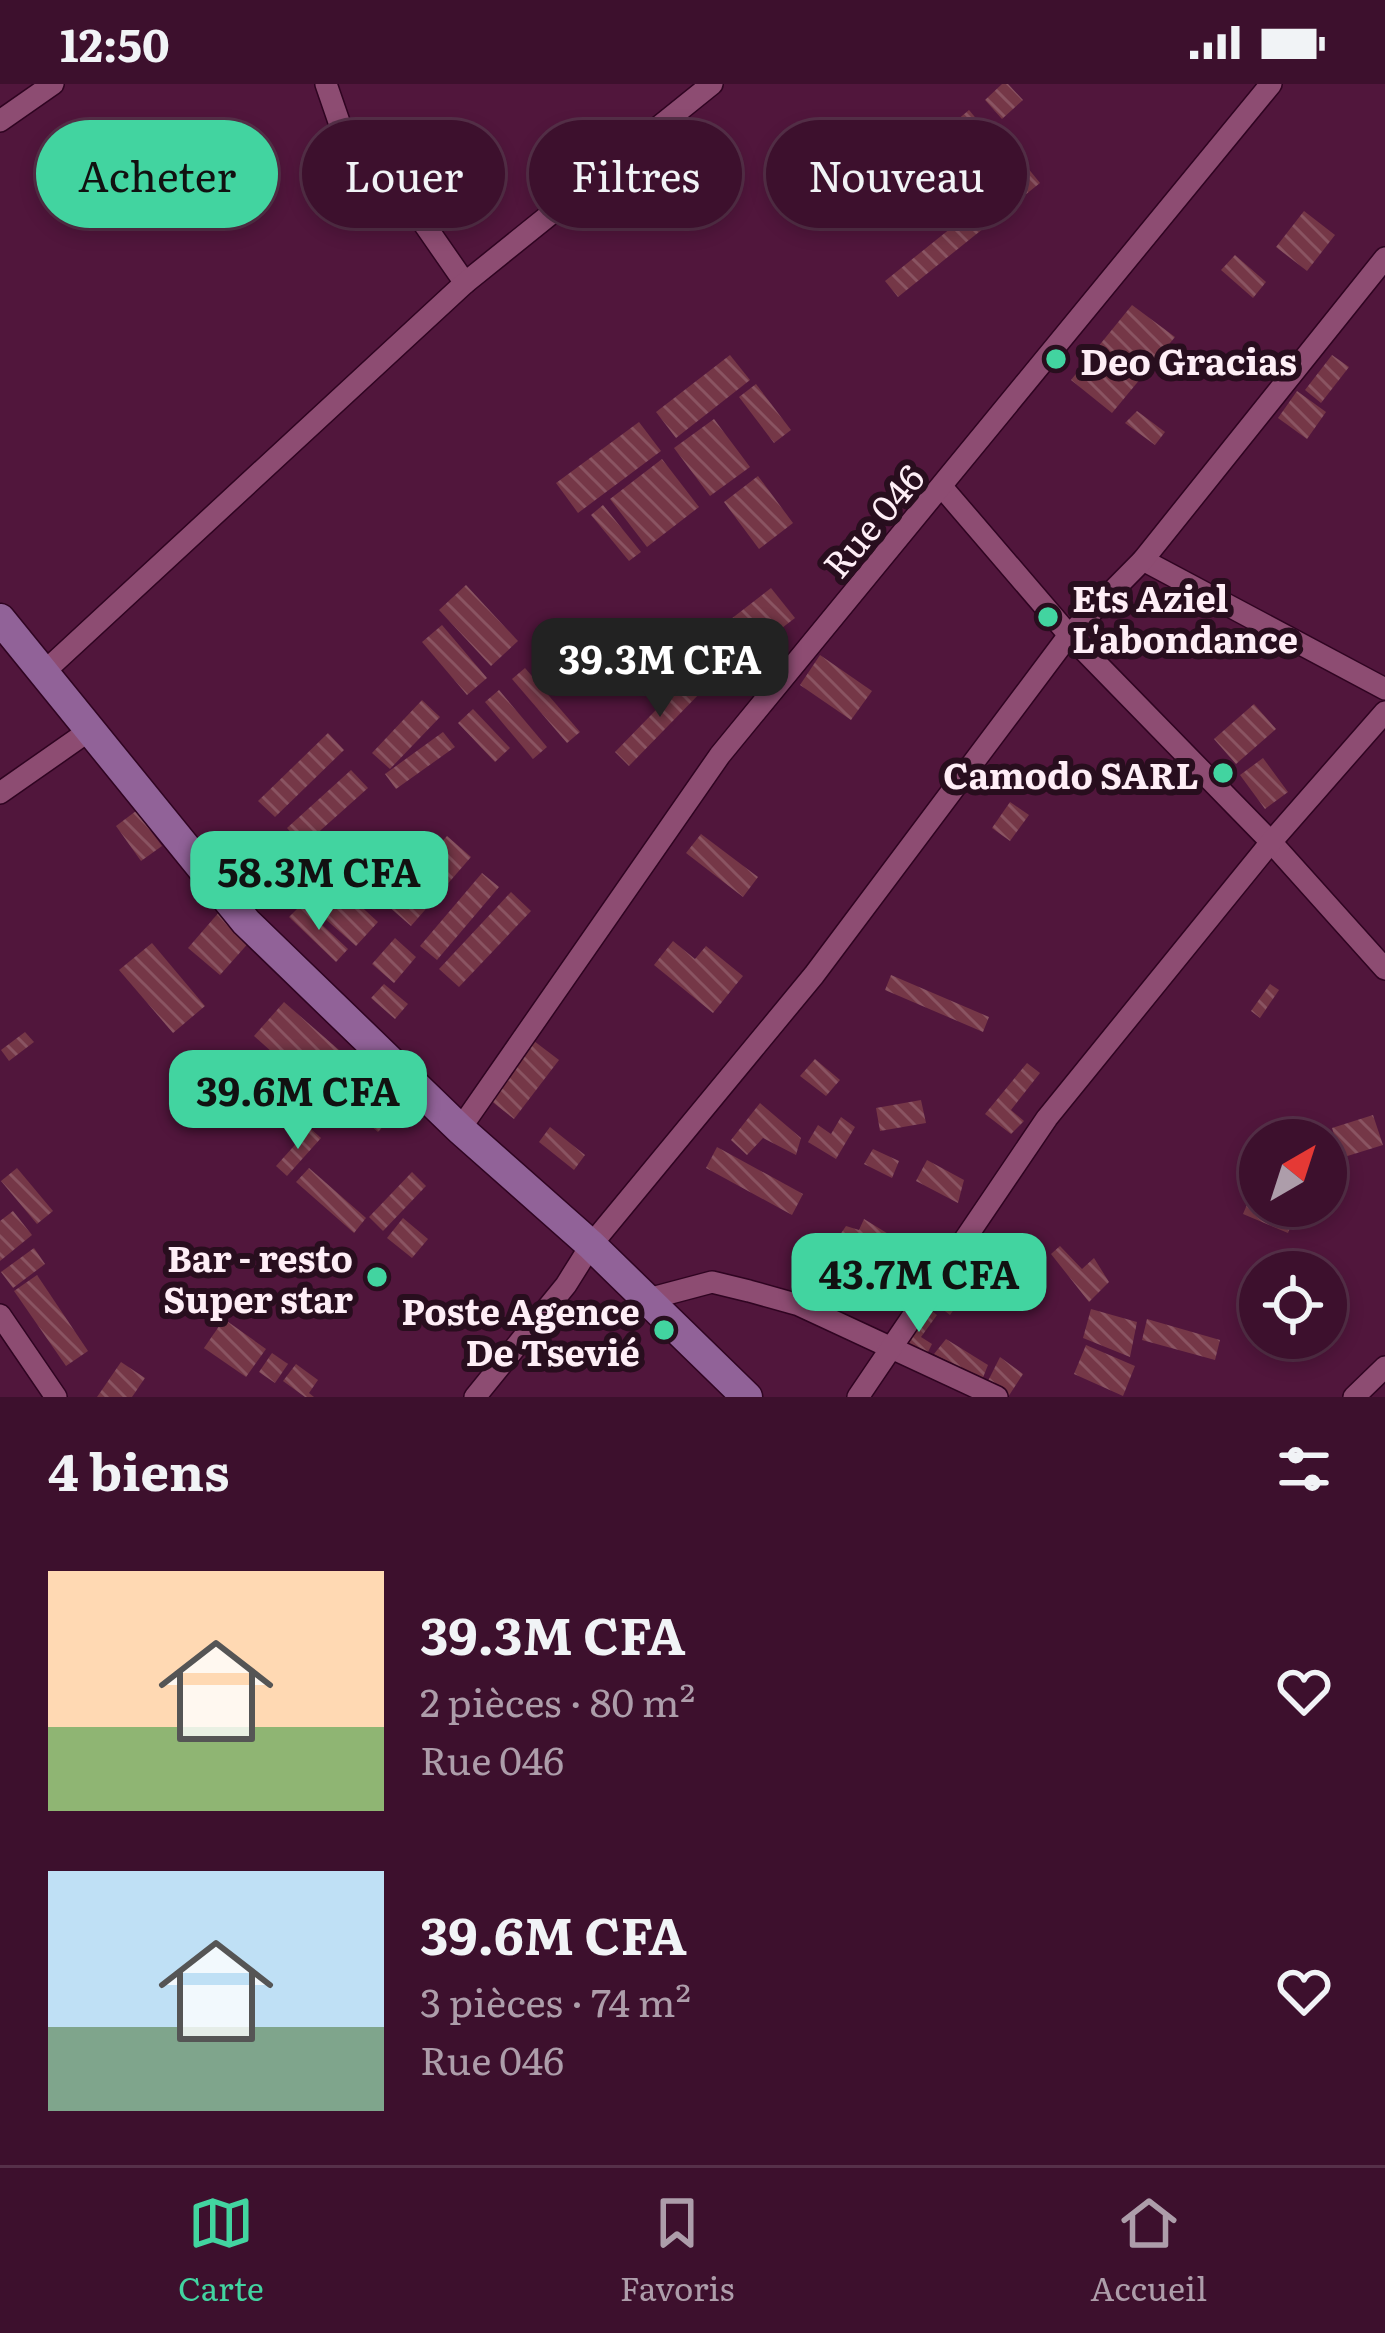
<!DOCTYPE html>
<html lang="fr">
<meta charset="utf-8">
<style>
body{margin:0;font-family:Literata,serif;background:#481e39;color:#f1f3f6;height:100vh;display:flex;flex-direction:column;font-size:45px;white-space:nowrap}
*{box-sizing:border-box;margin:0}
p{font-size:39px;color:#ad9daa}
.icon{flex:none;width:66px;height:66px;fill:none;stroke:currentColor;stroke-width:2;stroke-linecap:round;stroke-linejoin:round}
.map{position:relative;height:1313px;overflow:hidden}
.side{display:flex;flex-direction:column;background:#3d102d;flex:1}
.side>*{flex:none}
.hud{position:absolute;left:36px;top:36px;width:1314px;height:108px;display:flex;gap:24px}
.needle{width:78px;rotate:39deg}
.fabs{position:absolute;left:1239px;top:1035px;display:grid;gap:24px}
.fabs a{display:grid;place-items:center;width:108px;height:108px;border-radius:50%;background:#3d102d;box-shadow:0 6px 18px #0003,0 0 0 3px #563049;font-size:60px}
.price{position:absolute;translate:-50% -102px;padding:0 27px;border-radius:24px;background:#42d4a0;color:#111;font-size:39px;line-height:78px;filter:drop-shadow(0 3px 6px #0008)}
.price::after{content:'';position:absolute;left:50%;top:72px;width:36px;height:27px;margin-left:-18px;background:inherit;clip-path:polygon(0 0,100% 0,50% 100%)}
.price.selected{background:#222;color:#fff}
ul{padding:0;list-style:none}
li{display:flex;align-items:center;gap:36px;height:300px;padding:0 48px}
li span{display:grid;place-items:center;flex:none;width:336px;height:240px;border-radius:0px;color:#555}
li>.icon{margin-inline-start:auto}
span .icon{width:144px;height:144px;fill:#fffc;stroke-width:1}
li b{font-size:51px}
h2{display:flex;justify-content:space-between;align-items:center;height:144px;padding:0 48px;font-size:51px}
.pill{padding:0 42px;border-radius:54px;background:#3d102d;box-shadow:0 6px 18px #0003,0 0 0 3px #563049;font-size:42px;line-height:108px}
.pill.selected{background:#42d4a0;color:#111}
.status{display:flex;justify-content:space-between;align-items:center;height:84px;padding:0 60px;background:#3d102d;direction:ltr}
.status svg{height:33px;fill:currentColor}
.tab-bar{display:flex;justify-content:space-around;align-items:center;height:168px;border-top:3px solid #563049;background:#3d102d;font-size:33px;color:#ad9daa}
.tab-bar a{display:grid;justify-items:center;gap:6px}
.tab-bar .selected{color:#42d4a0}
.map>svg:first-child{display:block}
.building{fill:url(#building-back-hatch)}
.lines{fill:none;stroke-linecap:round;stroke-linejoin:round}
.street-casing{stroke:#2f0421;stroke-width:24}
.secondary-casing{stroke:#2f0421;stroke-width:33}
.street{stroke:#8d4c72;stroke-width:21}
.secondary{stroke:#916298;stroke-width:30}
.poi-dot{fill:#42d4a0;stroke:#280e1e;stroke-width:4.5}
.labels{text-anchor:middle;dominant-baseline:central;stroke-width:12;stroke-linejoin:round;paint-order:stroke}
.poi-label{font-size:36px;font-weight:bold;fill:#feeef6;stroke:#280e1e;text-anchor:end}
.street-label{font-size:36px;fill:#feeef6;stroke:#280e1e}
</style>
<div class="status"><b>12:50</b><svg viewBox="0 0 49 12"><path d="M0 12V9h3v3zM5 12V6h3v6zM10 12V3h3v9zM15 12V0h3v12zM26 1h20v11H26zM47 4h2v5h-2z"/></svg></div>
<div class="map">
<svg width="1385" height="1313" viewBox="0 0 1385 1313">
<defs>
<pattern id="building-back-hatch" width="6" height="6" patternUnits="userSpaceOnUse" patternTransform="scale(3)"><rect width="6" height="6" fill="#753747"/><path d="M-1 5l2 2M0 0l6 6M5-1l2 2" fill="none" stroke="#8a5462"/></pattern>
</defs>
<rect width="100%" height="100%" fill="#51163c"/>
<g class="building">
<polygon points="1002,0 1008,0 1023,16 1002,35 985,16"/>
<polygon points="969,26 984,44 965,60 950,42"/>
<polygon points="913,69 926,82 910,96 898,82"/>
<polygon points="1027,83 1040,99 898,213 885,197"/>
<polygon points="1304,127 1335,151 1307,187 1276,163"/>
<polygon points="1235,171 1266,198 1253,214 1221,186"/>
<polygon points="1132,221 1175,253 1112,329 1071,296"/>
<polygon points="730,271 750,296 676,354 656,328"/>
<polygon points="1332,271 1349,283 1321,319 1305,306"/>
<polygon points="756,300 791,346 774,359 739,313"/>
<polygon points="1297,307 1326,328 1307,355 1278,334"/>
<polygon points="1137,327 1165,348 1155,361 1125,339"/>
<polygon points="714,335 750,383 710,412 674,364"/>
<polygon points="639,338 661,367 578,429 556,399"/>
<polygon points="662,375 699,423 647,463 610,415"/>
<polygon points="758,392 793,439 759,465 724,418"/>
<polygon points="603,421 641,468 629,477 591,431"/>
<polygon points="466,501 518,557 491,582 439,526"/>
<polygon points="771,504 795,534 714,596 691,566"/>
<polygon points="442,541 487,594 467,611 422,558"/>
<polygon points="820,571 872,607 851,636 800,601"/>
<polygon points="525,584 580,648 567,659 512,595"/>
<polygon points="690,591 704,605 629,682 615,668"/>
<polygon points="499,606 547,663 533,675 485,618"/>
<polygon points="422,616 440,633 390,685 372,669"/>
<polygon points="1254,620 1276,645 1236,680 1214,655"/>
<polygon points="473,625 510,664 495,678 458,639"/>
<polygon points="443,648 455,663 396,705 385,690"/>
<polygon points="328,649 344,666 275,733 258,717"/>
<polygon points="1263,674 1288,708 1265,725 1240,691"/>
<polygon points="351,686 368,704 303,762 287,744"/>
<polygon points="1010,718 1029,731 1010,757 992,744"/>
<polygon points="136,727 162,762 141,777 116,742"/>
<polygon points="701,750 758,793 743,813 686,769"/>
<polygon points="447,752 471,773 411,842 387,821"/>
<polygon points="482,789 499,803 437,876 420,862"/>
<polygon points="329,793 378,838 356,862 306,818"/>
<polygon points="511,808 531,827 459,903 439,885"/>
<polygon points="301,821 348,865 336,878 289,833"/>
<polygon points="220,827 252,855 220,891 188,864"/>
<polygon points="395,854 416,873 394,899 372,880"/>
<polygon points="673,857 695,875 706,862 743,892 713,929 654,881"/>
<polygon points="152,859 205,922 173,949 119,886"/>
<polygon points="891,891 989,933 983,948 885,906"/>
<polygon points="384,900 408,920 395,935 371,914"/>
<polygon points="1270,900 1279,906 1260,934 1251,927"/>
<polygon points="284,918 355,980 325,1015 254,952"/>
<polygon points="25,948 34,958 9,977 1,966"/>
<polygon points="534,957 559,976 514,1035 490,1016"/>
<polygon points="815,975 840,996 826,1012 800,992"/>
<polygon points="376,978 412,1010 378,1048 342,1016"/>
<polygon points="1027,979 1040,989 1011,1026 1024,1037 1011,1050 985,1030"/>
<polygon points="218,988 243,1012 228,1029 203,1006"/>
<polygon points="921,1016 926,1039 880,1047 876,1024"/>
<polygon points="760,1019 801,1054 796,1071 763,1054 747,1071 731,1056"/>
<polygon points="1373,1031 1383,1061 1341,1074 1332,1044"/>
<polygon points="841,1033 855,1043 836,1075 808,1058 818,1041 831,1050"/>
<polygon points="550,1043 585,1071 574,1086 539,1058"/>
<polygon points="310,1044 321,1054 287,1092 276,1082"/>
<polygon points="1260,1044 1292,1051 1291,1056 1260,1056 1260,1078 1248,1072"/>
<polygon points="717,1063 803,1110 792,1131 706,1084"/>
<polygon points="873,1065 899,1077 892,1094 864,1080"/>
<polygon points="927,1076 964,1096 958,1119 916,1097"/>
<polygon points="17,1084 53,1127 37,1140 1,1097"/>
<polygon points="309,1084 366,1134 354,1149 296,1098"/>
<polygon points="412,1088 426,1102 383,1147 369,1133"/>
<polygon points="1254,1104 1260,1106 1260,1122 1299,1122 1288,1149 1243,1130"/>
<polygon points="13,1127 32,1151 0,1177 0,1137"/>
<polygon points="403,1134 428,1155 412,1174 387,1154"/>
<polygon points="864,1135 890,1151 852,1199 821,1179 846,1142 859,1146"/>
<polygon points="1060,1162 1082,1185 1094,1174 1109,1198 1089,1218 1051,1170"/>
<polygon points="34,1164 45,1180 13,1204 1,1188"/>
<polygon points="1020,1171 1033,1181 1008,1214 995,1204"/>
<polygon points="37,1191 88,1267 66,1282 14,1207"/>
<polygon points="953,1191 963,1197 950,1213 957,1221 950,1231 931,1216"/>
<polygon points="927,1223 937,1231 921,1253 932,1260 924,1276 897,1258"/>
<polygon points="1091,1225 1137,1238 1130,1273 1083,1254"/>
<polygon points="224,1235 266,1265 246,1293 204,1264"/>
<polygon points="1147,1235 1220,1256 1215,1276 1142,1256"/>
<polygon points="1285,1254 1320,1254 1323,1258 1303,1275"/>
<polygon points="946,1255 988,1281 982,1296 934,1270"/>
<polygon points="1086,1261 1135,1282 1123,1312 1074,1290"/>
<polygon points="272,1269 288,1280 275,1299 259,1288"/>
<polygon points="1000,1273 1023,1290 1008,1313 988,1297"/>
<polygon points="121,1278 145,1294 132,1313 97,1313"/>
<polygon points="296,1280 318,1296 309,1309 314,1313 305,1313 283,1297"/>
</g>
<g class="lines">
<g class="street-casing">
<g id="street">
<polyline points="326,0 357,90 422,137 465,199"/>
<polyline points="0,37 53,0"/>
<polyline points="942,403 1069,551 1271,758 1385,885"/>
<polyline points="1143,476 1385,605"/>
<polyline points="43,589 465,199 712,0"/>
<polyline points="0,709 90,646"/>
<polyline points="460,1045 720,671 1271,0"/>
<polyline points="648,1215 712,1198 749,1207 799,1221 997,1313"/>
<polyline points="0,1231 56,1313"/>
<polyline points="475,1313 566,1201 591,1161 814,891 1069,551 1143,476 1385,174"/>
<polyline points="858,1313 1047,1034 1271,758 1385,628"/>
<polyline points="1354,1313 1385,1283"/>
</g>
</g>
<g class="secondary-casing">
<polyline id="secondary" points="0,535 246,838 460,1045 591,1161 747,1313"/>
</g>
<use href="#street" class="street"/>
<use href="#secondary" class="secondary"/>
</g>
<g class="poi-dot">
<circle cx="1056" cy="275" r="12"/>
<circle cx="1048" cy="533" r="12"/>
<circle cx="1223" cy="689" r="12"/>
<circle cx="377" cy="1193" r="12"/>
<circle cx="664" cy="1246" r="12"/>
</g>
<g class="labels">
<g class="poi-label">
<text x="1080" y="275" text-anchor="start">Deo Gracias</text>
<text x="1072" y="512" text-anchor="start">Ets Aziel<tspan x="1072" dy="41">L'abondance</tspan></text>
<text x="1199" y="689">Camodo SARL</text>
<text x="353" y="1172">Bar - resto<tspan x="353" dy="41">Super star</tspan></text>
<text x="640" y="1225">Poste Agence<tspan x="640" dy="41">De Tsevié</tspan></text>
</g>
<g class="street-label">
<text transform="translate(872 436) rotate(-50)">Rue 046</text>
</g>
</g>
</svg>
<div class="fabs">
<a><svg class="needle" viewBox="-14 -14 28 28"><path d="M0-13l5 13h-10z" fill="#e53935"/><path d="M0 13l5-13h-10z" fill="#ad9daa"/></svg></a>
<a><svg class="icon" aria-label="locate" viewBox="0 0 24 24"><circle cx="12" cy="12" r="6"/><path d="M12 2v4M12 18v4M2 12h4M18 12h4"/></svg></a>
</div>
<b class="price selected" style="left:660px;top:636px">39.3M CFA</b>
<b class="price" style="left:319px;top:849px">58.3M CFA</b>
<b class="price" style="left:298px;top:1068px">39.6M CFA</b>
<b class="price" style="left:919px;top:1251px">43.7M CFA</b>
<div class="hud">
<a class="pill selected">Acheter</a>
<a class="pill">Louer</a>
<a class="pill">Filtres</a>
<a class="pill">Nouveau</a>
</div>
</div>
<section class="side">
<h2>4 biens<svg class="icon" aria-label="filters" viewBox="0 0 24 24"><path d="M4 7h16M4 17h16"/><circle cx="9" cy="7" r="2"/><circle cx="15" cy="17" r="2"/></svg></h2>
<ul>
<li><span style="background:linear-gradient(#ffd9b3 65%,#8fb573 0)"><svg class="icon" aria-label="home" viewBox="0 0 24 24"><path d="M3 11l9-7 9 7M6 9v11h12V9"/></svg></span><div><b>39.3M CFA</b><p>2 pièces · 80 m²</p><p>Rue 046</p></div><svg class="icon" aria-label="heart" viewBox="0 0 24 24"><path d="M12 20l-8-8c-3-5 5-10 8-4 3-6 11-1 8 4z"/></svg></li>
<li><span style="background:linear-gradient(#bfe0f5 65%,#7fa58c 0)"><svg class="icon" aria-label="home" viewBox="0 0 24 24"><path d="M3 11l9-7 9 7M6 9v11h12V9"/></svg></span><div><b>39.6M CFA</b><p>3 pièces · 74 m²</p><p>Rue 046</p></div><svg class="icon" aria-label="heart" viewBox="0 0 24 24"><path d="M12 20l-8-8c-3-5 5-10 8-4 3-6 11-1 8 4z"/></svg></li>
</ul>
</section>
<nav class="tab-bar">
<a class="selected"><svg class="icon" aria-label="map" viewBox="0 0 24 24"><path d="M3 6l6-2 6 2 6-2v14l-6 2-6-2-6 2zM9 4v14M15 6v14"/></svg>Carte</a>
<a><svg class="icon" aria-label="saved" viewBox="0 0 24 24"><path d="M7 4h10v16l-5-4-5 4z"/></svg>Favoris</a>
<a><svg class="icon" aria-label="home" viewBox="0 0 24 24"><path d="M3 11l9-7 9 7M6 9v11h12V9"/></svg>Accueil</a>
</nav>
